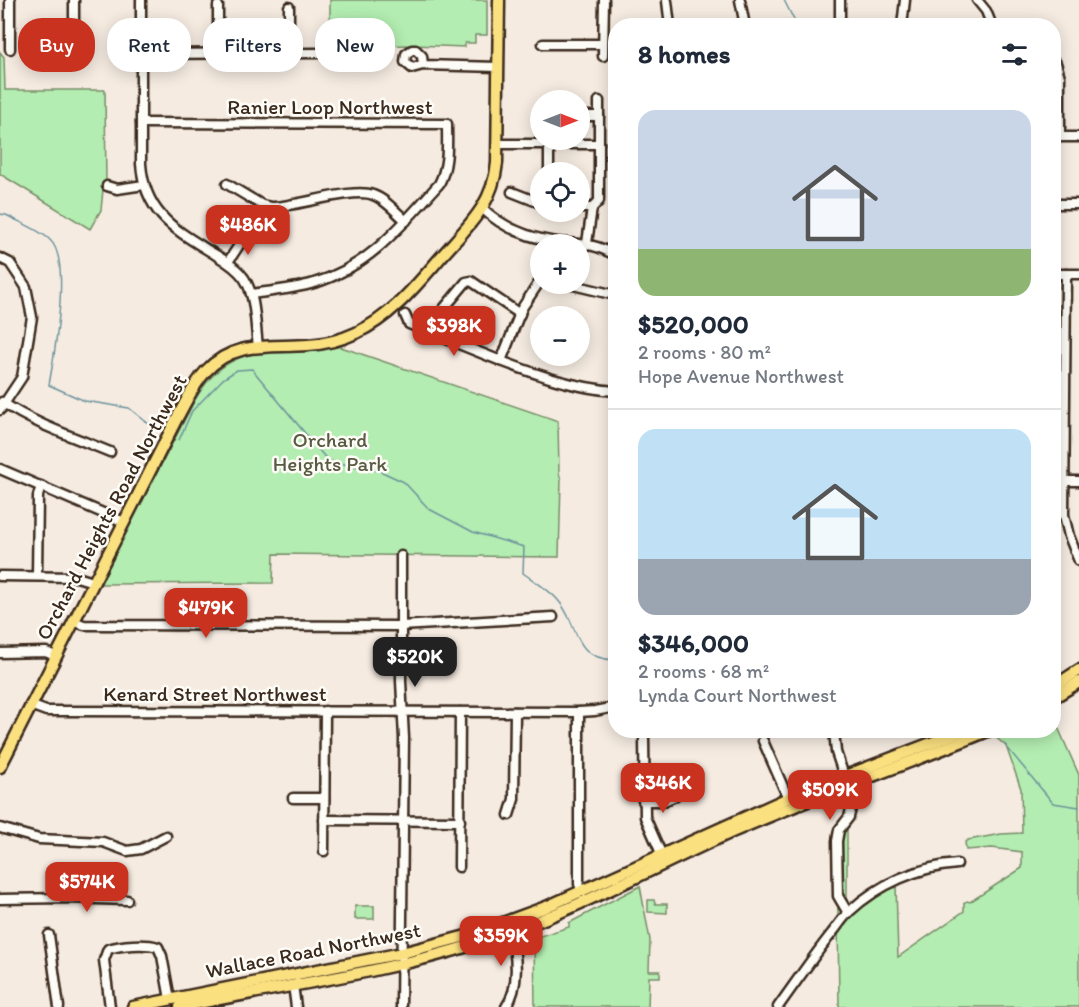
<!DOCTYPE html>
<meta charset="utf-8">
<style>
body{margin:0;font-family:Itim,sans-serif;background:#f6f6f7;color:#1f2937;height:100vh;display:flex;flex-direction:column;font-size:22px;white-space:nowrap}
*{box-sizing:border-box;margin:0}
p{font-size:20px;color:#747a83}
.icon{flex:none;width:33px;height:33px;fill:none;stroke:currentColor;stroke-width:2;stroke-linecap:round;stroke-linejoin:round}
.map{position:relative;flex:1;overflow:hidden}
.details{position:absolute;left:608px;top:18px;width:453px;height:720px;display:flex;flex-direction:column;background:#fff;border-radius:24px;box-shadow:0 3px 15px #0003}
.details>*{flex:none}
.banner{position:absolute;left:18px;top:18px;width:500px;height:54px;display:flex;gap:12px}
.needle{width:39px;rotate:90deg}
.buttons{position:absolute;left:530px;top:90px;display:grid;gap:12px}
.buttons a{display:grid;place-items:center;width:60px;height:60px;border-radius:50%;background:#fff;box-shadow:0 3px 15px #0003;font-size:30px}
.price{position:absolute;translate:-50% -51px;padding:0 14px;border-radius:12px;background:#c8321e;color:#fff;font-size:20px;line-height:39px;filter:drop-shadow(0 2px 3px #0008)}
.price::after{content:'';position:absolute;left:50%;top:36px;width:18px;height:14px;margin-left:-9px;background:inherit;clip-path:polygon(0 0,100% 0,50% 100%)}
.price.on{background:#222;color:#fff}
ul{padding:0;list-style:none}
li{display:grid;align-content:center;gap:12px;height:318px;padding:0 30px}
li+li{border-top:2px solid #e0e1e3}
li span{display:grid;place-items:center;height:186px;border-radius:18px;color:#555}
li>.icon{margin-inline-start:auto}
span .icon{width:108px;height:108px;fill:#fffc;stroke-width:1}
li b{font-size:26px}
h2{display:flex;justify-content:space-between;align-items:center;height:72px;padding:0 30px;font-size:26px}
.tag{padding:0 21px;border-radius:24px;background:#fff;box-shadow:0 3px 15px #0003;font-size:21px;line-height:54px}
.tag.on{background:#c8321e;color:#fff}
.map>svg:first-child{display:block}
.green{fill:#b3edb1;stroke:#778c68;stroke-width:1.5}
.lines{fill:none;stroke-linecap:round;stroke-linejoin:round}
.stream{stroke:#6c929b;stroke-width:1.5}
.minor-casing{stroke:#3b2a1e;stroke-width:13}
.major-casing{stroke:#3b2a1e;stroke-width:15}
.minor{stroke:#fdfcf7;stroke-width:8}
.major{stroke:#fbe080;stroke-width:10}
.labels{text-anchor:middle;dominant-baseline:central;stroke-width:5;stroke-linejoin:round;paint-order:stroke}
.street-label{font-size:21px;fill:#3b2a1e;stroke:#fdfcf7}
.park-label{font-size:21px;fill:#595b43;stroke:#fdfcf7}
</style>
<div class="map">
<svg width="1079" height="1007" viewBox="0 0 1079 1007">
<rect width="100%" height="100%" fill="#f5ebe1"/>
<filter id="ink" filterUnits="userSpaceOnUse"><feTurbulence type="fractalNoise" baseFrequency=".0167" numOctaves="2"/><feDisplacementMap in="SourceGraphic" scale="12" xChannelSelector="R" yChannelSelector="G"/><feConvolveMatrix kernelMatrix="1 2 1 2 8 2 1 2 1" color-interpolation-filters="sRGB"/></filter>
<g filter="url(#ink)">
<g class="green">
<polygon points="330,0 487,0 487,35 475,35 475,43 465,43 465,47 412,45 330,47"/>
<polygon points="0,52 4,57 5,90 105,90 106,186 103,190 101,210 90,229 0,174"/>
<path d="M338,346L558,421L559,473L561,480L559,557L274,554L273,583L99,584L195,400C231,335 277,359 338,346Z"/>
<polygon points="1053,716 1079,775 1079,1007 839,1007 837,828 847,823 847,906 896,885 898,957 964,911 964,903 967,901 970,902 1022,868 1022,852 992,848 966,850 965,842 968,840 1001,834 1022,833 1021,789 1006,746 988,731 1053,730"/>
<polygon points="640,886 650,940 649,971 660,971 660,977 649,977 648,1007 535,1007 534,938 569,927 569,923"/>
<polygon points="648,900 654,900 655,904 667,904 667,913 648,912"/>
<rect x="355" y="906" width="19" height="13"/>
</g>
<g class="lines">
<g class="stream">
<polyline points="784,0 797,26"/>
<path d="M0,214L6,215C19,222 40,230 50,240C72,259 54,357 49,385L85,401L129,408L155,429"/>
<path d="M179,440L192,411L223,379L237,370L252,369L328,461L380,471L404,482L429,509L473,532L524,547L523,573C534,581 548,589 557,599C581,625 570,658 615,660"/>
<polyline points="1005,745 1053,803 1079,807"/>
</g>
<g class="minor-casing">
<g id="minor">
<polyline points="10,0 10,49"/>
<path d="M141,0V164C145,215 176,230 216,255C226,261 237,268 244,278C256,296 255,325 258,346"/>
<polyline points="740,0 745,26"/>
<polyline points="840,0 840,26"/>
<polyline points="977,0 986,11 992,26"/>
<polyline points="667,1 670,26"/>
<polyline points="218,6 218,54"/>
<polyline points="902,26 905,0"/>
<polyline points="543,44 603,44"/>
<polyline points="74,50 74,0"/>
<polyline points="141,54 319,53"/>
<polyline points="289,54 289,7"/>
<polyline points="603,56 604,0"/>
<polyline points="1056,63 1060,77 1060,137"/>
<polyline points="423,65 422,56 416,50 412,50 406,54 405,62 412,68 423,65 498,67"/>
<polyline points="579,116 599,116"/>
<path d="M141,123L447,124C447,145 449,165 439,184C402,225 369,267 314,283C294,289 272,291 251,294"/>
<polyline points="1053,137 1079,137"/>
<polyline points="498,144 599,144 599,101"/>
<polyline points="549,144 549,172"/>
<path d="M227,184L262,205L271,207C296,207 353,187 373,195C385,199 396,212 406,221"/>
<polyline points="107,186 117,189 144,185"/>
<polyline points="512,192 540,203"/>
<polyline points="1054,204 1079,204"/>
<path d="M482,208C503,228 529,238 557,242C583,245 591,242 615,255"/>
<polyline points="579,208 592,208"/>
<polyline points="587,243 592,208 599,201 599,144"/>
<polyline points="0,258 10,263 26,287 32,317 22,377 0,410"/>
<polyline points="228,262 245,236"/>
<polyline points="1053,274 1079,274"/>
<polyline points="1066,274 1064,515 1069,536 1079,561"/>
<path d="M540,281L522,308L501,361C538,375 575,388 615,391"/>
<polyline points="569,284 615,295"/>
<polyline points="405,315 409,324 501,361"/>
<polyline points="426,330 466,282 471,281 520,314"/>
<path d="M2,402C34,424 74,437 110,452"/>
<polyline points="0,469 124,522"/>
<polyline points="1053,481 1079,481"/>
<polyline points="0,576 77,577 93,582"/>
<polyline points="37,576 38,496 41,486"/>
<polyline points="73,621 84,625 401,626 553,617"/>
<polyline points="0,653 46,652 55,656"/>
<polyline points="30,705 46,711 60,711 579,712 595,711 615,707"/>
<polyline points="579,712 579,884 582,892"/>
<polyline points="834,730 836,752 847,785 852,805 849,817 839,830 837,841 838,896 848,913"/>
<polyline points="644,738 645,817 664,860"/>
<polyline points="763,741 788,798"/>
<polyline points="293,798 324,798"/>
<polyline points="643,801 664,801 675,796"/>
<polyline points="509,815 514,799 515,712"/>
<polyline points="324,820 460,821"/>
<polyline points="0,828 39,839 103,842 127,851 141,849 166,836"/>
<polyline points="324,851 325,711"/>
<polyline points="459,867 460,712"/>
<polyline points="0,899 66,898 127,900"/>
<polyline points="49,935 59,1007"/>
<polyline points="293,985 296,1007"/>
<path d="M110,1007L104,960L108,949C121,945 145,943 158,947L162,956L170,999"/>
<polyline points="401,1007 404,738 401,681 401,556"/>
<path d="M506,1007C520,987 517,954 510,932"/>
<path d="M778,1007C796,982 813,957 832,933C838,926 843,917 850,911C879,884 918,867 957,864"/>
</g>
</g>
<g class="major-casing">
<g id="major">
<polyline points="1053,687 1079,670"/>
<polyline points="1053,698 1079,682"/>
<path d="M0,767L177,418C186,402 193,385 206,371C235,340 270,348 308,345C324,344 341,340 356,333C395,315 421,279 449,248C474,220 493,201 497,163L499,0"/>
<polyline points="133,1007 402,953 470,935 546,907 788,798 965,730"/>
<path d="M180,1007C279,986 382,974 478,943C566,915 648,870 732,832C816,795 904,766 990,730"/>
</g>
</g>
<use href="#minor" class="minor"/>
<use href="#major" class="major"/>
</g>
</g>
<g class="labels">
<g class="street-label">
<text x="330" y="106">Ranier Loop Northwest</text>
<text transform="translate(111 507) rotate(-62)">Orchard Heights Road Northwest</text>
<text x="215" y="693">Kenard Street Northwest</text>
<text transform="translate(313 950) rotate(-11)">Wallace Road Northwest</text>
</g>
<g class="park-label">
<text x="330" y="439">Orchard<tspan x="330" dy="24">Heights Park</tspan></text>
</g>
</g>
</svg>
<div class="buttons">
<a><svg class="needle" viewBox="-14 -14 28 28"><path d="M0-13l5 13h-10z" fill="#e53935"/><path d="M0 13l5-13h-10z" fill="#747a83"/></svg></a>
<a><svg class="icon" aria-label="locate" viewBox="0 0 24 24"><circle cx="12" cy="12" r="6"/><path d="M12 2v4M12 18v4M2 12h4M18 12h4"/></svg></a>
<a>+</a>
<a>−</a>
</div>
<b class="price" style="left:248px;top:256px">$486K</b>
<b class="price" style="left:454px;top:357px">$398K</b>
<b class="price" style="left:206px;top:639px">$479K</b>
<b class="price on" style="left:415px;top:688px">$520K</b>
<b class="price" style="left:663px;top:814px">$346K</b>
<b class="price" style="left:830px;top:821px">$509K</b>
<b class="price" style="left:87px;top:913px">$574K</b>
<b class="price" style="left:501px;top:967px">$359K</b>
<div class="banner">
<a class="tag on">Buy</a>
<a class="tag">Rent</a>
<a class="tag">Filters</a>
<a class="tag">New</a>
</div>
<section class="details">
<h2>8 homes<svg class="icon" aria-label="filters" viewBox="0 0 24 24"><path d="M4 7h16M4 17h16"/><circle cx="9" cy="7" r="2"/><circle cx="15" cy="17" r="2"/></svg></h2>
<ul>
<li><span style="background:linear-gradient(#c9d6e8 75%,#8fb573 0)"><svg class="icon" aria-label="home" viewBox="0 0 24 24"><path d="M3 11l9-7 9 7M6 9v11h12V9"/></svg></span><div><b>$520,000</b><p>2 rooms · 80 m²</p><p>Hope Avenue Northwest</p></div></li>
<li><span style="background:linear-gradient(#bfe0f5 70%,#9aa5b1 0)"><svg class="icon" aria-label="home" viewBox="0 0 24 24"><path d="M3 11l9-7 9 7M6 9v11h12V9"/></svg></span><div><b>$346,000</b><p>2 rooms · 68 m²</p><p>Lynda Court Northwest</p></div></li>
</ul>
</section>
</div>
